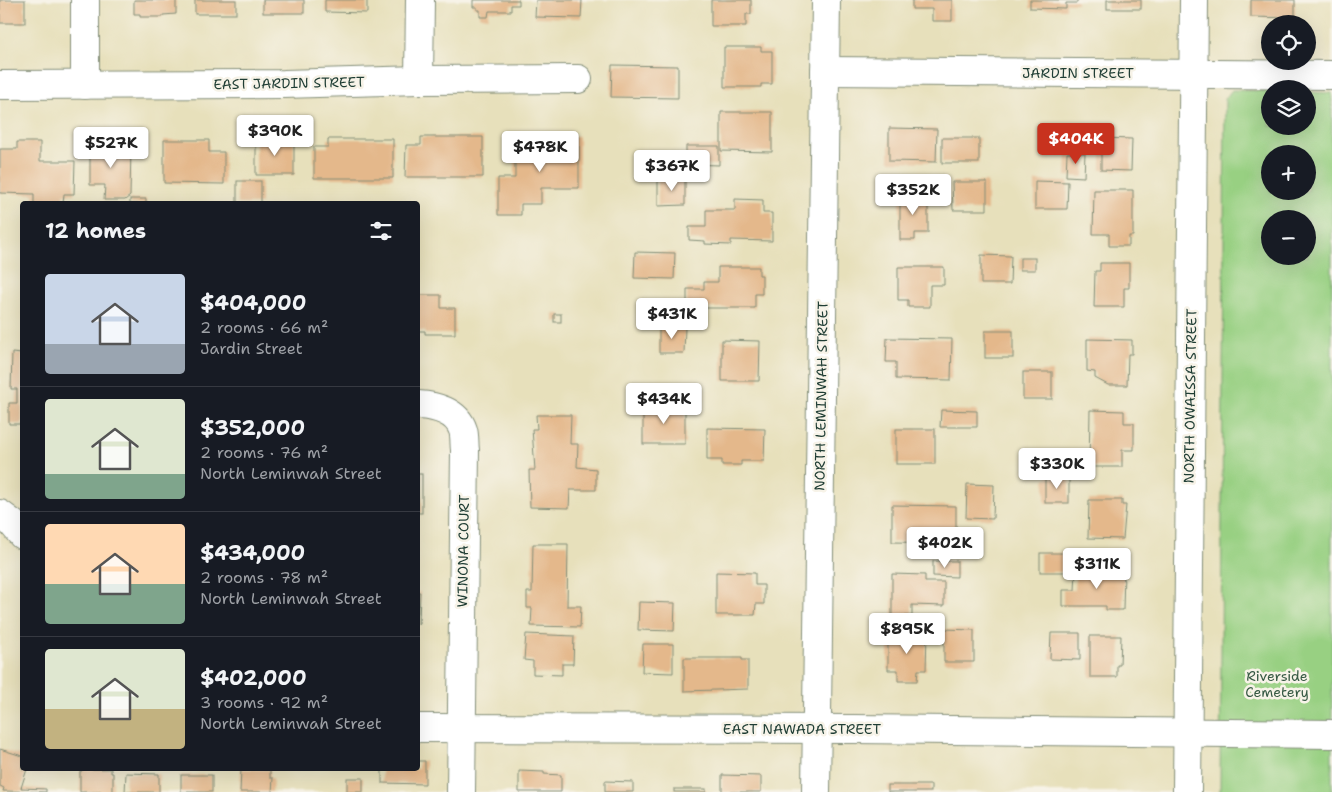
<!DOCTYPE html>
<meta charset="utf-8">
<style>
body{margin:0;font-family:"Shantell Sans",sans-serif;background:#242831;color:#f1f3f6;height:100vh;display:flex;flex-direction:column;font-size:19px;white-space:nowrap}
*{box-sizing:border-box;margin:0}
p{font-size:16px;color:#9ea1a6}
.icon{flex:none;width:28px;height:28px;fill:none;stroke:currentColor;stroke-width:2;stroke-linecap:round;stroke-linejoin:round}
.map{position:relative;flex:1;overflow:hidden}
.side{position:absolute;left:20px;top:201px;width:400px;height:570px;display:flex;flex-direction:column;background:#171b24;border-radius:5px;box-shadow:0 5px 20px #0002}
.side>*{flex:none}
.tools{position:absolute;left:1261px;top:15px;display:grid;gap:10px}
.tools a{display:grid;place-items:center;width:55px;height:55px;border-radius:50%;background:#171b24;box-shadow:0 5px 20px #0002;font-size:25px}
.price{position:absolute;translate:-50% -42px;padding:0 11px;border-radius:5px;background:#fff;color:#222;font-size:16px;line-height:32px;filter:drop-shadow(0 1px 2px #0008)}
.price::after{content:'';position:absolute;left:50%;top:30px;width:15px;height:11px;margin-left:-8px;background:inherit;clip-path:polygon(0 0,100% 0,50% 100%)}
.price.on{background:#c8321e;color:#fff}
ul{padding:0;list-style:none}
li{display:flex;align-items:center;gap:15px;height:125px;padding:0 25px}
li+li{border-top:1px solid #363941}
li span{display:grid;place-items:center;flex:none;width:140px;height:100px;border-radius:5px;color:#555}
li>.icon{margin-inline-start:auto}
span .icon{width:60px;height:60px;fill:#fffc;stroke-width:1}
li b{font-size:21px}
h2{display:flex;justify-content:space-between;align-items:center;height:60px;padding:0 25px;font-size:21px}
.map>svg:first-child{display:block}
.green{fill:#98d082;stroke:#5c865b;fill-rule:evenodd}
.building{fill:#e4b88b}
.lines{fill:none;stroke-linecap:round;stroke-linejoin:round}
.minor-casing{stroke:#838e78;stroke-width:30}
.minor{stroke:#fff;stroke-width:28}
.labels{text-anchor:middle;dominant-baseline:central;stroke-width:5;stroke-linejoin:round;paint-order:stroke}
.street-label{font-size:14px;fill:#1f3d34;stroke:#f7f3e8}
.park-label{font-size:14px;fill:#375a44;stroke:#f7f3e8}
</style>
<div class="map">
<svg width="1332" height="792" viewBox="0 0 1332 792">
<rect width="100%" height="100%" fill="#f7f3e8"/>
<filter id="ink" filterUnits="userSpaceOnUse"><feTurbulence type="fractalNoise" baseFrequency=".02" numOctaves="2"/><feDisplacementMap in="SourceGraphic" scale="10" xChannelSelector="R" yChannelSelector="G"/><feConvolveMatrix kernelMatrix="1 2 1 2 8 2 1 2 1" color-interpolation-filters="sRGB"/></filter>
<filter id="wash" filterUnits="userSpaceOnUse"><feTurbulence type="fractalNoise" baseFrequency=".0096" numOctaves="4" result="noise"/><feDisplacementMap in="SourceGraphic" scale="20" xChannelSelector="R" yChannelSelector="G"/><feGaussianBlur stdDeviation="1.12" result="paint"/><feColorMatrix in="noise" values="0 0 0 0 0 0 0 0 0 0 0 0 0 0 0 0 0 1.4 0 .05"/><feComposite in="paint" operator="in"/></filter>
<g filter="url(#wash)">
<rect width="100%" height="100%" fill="#e7e0bb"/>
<path class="green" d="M1232,90L1270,91V126H1308V92L1332,93V792H1220L1225,99ZM1270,154H1308V191H1270ZM1270,219H1308V256H1270Z"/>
<g id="blocks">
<g class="building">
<rect x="0" y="0" width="25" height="23"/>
<polygon points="134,0 176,0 176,14 163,15 163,17 140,17 140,14 134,14"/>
<rect x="195" y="0" width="41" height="14"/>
<rect x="263" y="0" width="41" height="13"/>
<polygon points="325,0 367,0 367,13 325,12"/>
<polygon points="473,0 519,0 519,5 511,5 511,11 489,11 488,17 480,17 480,10 477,10 477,7 473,7"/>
<polygon points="536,0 582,0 581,18 535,17"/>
<polygon points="711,0 751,0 751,14 746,14 746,26 711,26"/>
<polygon points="912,0 952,0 952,21 932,21 932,9 912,9"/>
<polygon points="1030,0 1077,0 1077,3 1066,3 1066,9 1030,8"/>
<rect x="1107" y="0" width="34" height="9"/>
<polygon points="1251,0 1295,0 1295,18 1251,17"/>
<polygon points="724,47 761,47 761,51 772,51 772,84 761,84 761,87 724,87"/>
<polygon points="612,65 678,66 678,98 611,97"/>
<polygon points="721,112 772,112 772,152 721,151"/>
<polygon points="889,128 937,129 936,162 889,161"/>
<polygon points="545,136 579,136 579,188 541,188 541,204 521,204 521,215 498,215 498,178 515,178 515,148 545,148"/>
<polygon points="421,137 483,137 483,177 405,177 406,145 421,145"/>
<polygon points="271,138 279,138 279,140 294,140 294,175 256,175 256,140 271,140"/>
<rect x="942" y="138" width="37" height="25"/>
<polygon points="1101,138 1132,139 1131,171 1101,170"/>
<polygon points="328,139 393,139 393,178 314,178 314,147 328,147"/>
<polygon points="164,140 209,140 209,152 224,152 224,184 164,183"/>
<polygon points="90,141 115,142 115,146 131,147 130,196 125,200 104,200 105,185 90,185"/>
<polygon points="17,142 40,142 40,161 75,161 74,194 64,194 63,204 34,204 34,194 0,193 0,149 17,149"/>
<polygon points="686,146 719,146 719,165 686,164"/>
<polygon points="1067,153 1085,153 1084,177 1066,176"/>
<polygon points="685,178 685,205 658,206 658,179"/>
<rect x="237" y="181" width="24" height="23"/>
<polygon points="1035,181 1068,182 1067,209 1035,209"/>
<polygon points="952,182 987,182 987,210 953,210"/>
<polygon points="1094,190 1133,190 1133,236 1129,236 1129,246 1109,246 1109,234 1093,234"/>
<polygon points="900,195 928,195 928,233 915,233 915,240 900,240"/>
<rect x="130" y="199" width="16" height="5"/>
<polygon points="735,199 763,200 763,213 772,213 772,241 731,240 731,245 705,244 705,241 689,240 689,227 706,227 706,210 735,210"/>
<polygon points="635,252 675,253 674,279 634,278"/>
<polygon points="981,255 1011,256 1010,284 981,284"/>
<rect x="1020" y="258" width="15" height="12"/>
<polygon points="1100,263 1129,263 1129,288 1124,288 1124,307 1094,307 1095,271 1100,271"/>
<polygon points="718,267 759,267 759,275 762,275 762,294 755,294 755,308 687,308 687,289 704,289 704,282 718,282"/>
<polygon points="898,267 944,267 944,285 930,285 930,307 908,307 908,300 898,300"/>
<polygon points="418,295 441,295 441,308 455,308 455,334 425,334 425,331 418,331"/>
<rect x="554" y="314" width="7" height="8"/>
<polygon points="659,327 685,327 684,353 659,353"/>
<rect x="985" y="331" width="28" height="27"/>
<polygon points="887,338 952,339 951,380 896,379 896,362 886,362"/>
<polygon points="1087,339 1132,340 1132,354 1128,354 1127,385 1108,385 1095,378 1095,372 1087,371"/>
<polygon points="722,340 760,341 759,381 722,381"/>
<polygon points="12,353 22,354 22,424 9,424 9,403 17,403 17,389 11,389"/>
<rect x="1023" y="372" width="29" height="27"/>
<rect x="643" y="405" width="42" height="39"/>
<polygon points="941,410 977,411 977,427 940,427"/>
<polygon points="1090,410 1124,411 1124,423 1134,423 1134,450 1122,450 1122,467 1089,467"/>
<polygon points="536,415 571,415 570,444 578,444 577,467 596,469 596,490 570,490 569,508 530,507 529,470 535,470 532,429 537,429"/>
<polygon points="707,428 765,429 764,461 741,461 741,465 722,465 722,460 707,460"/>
<rect x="896" y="429" width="39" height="35"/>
<rect x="1048" y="460" width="27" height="17"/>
<rect x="418" y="474" width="4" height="39"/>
<rect x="1045" y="478" width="24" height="25"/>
<polygon points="967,484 994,485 993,519 966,518"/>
<polygon points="1089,500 1122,500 1122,505 1126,505 1123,539 1088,538"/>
<polygon points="892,505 956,506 956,543 892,542"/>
<polygon points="533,544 568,544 567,606 581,606 580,627 531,626 532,608 527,608 527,592 532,592"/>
<rect x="1040" y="553" width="28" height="19"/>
<polygon points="933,561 957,561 957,577 933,576"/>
<polygon points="1076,571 1124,571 1123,610 1106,610 1106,606 1063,606 1063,590 1075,590"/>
<polygon points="716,572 755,573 755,585 764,585 764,604 756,604 755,615 716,615"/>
<polygon points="892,574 925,575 925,582 944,582 944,606 912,605 912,616 892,616"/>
<polygon points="418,592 420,592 419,624 418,624"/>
<polygon points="639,602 675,603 674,631 638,630"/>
<polygon points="944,629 974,630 974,662 944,662"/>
<polygon points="888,633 927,633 926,670 918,670 917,681 898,681 898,670 888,670"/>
<polygon points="1051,633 1080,633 1080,660 1050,659"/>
<polygon points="526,634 574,636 573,664 562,664 562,675 533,674 533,661 524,660"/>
<polygon points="1090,636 1121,636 1120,665 1117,665 1117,677 1090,677"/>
<polygon points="643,644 673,644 673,673 642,672"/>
<polygon points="684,658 742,658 742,660 748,660 748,689 684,691"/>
<polygon points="0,749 22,756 22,769 27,769 21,788 46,789 46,792 3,791 4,788 0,786"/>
<polygon points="418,761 425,761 425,784 382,783 382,769 418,769"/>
<polygon points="82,769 111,769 111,773 113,773 113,792 80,792 80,771 82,771"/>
<polygon points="241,769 270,770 270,778 273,778 272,792 240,792"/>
<polygon points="519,771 544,772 544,774 561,775 561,792 519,792"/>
<polygon points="126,773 159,774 159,792 125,792"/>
<rect x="181" y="775" width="31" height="17"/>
<polygon points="722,775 761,776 761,792 722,792"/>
<rect x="347" y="778" width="16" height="14"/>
<polygon points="605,781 633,782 633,792 605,792"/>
<rect x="888" y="785" width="43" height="7"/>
<rect x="674" y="789" width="32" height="3"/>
</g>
</g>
</g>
<g filter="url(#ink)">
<use href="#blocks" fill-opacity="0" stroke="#838e78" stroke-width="1"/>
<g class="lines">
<g class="minor-casing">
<g id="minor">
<polyline points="825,71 1332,75"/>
<polyline points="419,80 420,0"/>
<polyline points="0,85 284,84 419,80 578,79"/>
<polyline points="85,85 85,0"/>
<path d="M418,405C435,406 457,411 463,430C465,436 464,444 465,450L461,792"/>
<polyline points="0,514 12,523 22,535"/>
<polyline points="418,728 853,729 1332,734"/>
<polyline points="816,792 826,0"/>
<polyline points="1187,792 1194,0"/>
</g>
</g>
<use href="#minor" class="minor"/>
</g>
</g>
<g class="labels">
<g class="street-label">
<text x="1078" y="73">JARDIN STREET</text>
<text transform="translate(289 83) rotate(-1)">EAST JARDIN STREET</text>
<text transform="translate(821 396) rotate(-89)">NORTH LEMINWAH STREET</text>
<text transform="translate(1190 396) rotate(-89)">NORTH OWAISSA STREET</text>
<text transform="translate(463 551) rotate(-89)">WINONA COURT</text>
<text x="802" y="729">EAST NAWADA STREET</text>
</g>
<g class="park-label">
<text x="1277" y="676">Riverside<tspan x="1277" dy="16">Cemetery</tspan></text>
</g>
</g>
</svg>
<div class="tools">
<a><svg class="icon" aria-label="locate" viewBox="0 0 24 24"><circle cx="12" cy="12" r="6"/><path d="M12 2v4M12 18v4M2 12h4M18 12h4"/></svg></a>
<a><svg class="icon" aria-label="layers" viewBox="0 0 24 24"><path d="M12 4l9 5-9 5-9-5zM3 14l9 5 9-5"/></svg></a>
<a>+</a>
<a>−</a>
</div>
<b class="price" style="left:275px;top:157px">$390K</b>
<b class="price on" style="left:1076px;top:165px">$404K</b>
<b class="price" style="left:111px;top:169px">$527K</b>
<b class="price" style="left:540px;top:173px">$478K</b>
<b class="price" style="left:672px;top:192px">$367K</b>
<b class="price" style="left:913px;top:216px">$352K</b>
<b class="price" style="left:672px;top:340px">$431K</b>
<b class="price" style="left:664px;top:425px">$434K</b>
<b class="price" style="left:1057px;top:490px">$330K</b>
<b class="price" style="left:945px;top:569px">$402K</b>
<b class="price" style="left:1097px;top:590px">$311K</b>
<b class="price" style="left:907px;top:655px">$895K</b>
<section class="side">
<h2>12 homes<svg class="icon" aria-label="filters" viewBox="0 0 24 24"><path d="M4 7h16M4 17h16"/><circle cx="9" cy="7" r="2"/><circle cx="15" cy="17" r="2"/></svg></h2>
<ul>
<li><span style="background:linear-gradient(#c9d6e8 70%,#9aa5b1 0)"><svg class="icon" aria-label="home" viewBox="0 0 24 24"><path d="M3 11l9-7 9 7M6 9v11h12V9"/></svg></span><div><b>$404,000</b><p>2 rooms · 66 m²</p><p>Jardin Street</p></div></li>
<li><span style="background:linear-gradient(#dfe7d0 75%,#7fa58c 0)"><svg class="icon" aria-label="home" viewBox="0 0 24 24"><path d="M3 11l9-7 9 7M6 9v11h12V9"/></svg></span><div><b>$352,000</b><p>2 rooms · 76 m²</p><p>North Leminwah Street</p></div></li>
<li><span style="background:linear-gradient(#ffd9b3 60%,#7fa58c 0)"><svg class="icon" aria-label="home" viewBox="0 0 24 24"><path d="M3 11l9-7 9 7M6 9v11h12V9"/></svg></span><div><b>$434,000</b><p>2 rooms · 78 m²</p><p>North Leminwah Street</p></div></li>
<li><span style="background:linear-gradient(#dfe7d0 60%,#c2b280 0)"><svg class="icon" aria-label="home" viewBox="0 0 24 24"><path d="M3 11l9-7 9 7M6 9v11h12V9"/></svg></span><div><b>$402,000</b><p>3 rooms · 92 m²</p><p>North Leminwah Street</p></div></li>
</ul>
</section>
</div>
